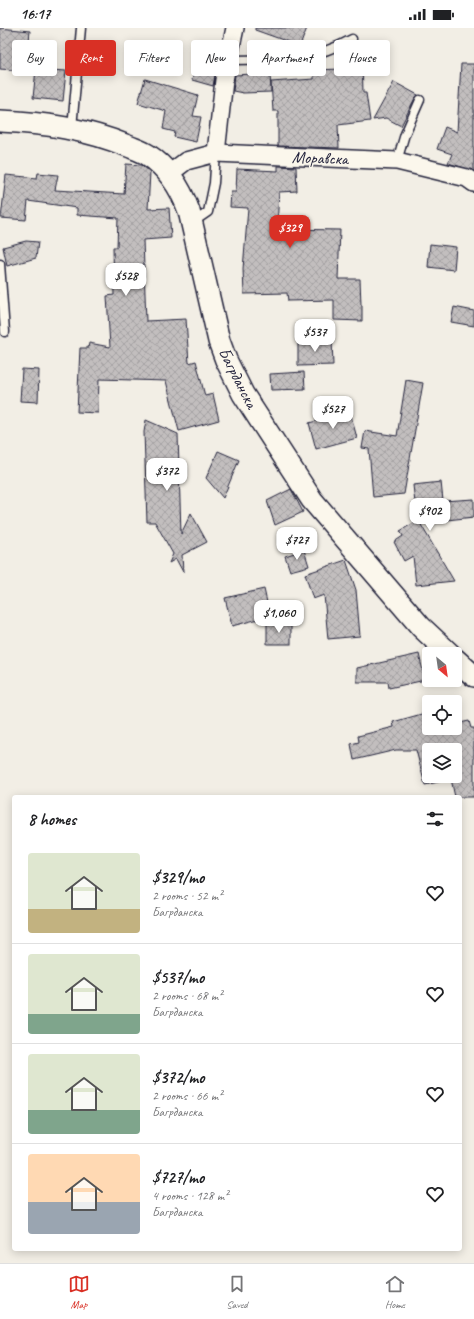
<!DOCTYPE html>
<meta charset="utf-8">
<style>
body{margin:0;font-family:Caveat,sans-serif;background:#f6f6f6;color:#202124;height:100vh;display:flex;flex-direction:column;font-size:15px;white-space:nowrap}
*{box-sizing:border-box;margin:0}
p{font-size:13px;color:#757577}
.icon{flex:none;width:22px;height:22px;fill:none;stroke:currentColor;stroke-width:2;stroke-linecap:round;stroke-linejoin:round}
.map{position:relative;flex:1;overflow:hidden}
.sheet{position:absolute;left:12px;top:767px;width:450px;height:456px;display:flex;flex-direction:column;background:#fff;border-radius:4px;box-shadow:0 2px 10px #0003}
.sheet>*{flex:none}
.guide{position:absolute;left:12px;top:12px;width:450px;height:36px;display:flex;gap:8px}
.needle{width:26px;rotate:151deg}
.tools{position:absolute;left:422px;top:619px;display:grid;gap:8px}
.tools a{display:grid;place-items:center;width:40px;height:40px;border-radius:4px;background:#fff;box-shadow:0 2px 10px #0003;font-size:20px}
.price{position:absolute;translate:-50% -34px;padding:0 9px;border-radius:8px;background:#fff;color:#222;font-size:13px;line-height:26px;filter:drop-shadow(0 1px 2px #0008)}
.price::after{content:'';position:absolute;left:50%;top:24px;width:12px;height:9px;margin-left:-6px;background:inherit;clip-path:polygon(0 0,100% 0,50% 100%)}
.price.selected{background:#d93025;color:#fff}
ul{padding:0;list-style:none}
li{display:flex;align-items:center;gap:12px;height:100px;padding:0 16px}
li+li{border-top:1px solid #e0e0e0}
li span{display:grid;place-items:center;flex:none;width:112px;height:80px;border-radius:4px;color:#555}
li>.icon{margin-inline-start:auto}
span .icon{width:48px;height:48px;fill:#fffc;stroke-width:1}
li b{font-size:17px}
h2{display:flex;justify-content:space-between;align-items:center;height:48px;padding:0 16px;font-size:17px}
.tag{padding:0 14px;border-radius:4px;background:#fff;box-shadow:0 2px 10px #0003;font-size:14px;line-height:36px}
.tag.selected{background:#d93025;color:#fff}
.status{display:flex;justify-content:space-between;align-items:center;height:28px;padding:0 20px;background:#fff;direction:ltr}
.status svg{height:11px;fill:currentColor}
.menu{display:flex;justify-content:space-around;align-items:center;height:56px;border-top:1px solid #e0e0e0;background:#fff;font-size:11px;color:#757577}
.menu a{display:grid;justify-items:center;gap:2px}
.menu .selected{color:#d93025}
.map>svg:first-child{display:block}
.building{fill:url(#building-cross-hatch);stroke:#22223b;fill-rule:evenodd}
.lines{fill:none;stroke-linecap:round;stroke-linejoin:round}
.service-casing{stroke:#22223b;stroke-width:11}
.minor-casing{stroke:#22223b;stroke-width:20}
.tertiary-casing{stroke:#22223b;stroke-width:24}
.service{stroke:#fbf7ec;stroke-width:8}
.minor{stroke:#fbf7ec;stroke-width:17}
.tertiary{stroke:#fbf7ec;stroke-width:21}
.labels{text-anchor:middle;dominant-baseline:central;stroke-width:3;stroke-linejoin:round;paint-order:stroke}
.street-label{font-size:17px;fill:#22223b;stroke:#fbf7ec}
</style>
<div class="status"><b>16:17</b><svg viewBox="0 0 49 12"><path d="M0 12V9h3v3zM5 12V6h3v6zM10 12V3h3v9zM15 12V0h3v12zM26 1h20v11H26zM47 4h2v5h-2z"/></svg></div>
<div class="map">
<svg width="474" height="1235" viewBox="0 0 474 1235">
<defs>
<pattern id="building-cross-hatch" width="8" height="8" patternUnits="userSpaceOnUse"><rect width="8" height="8" fill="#c2bebe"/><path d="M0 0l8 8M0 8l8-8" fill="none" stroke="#a6a3a4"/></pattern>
</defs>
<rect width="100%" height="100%" fill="#f2eee5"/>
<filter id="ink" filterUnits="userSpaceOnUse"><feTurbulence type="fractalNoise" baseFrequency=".025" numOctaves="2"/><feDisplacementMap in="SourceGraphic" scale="8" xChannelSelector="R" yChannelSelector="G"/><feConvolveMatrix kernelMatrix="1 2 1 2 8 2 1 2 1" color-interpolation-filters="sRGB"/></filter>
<g filter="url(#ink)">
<g class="building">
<polygon points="0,0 30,3 26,43 0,41"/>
<polygon points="255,0 307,0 300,18 255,2"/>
<polygon points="362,28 363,65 366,65 370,93 338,97 339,120 278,118 278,83 273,83 271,54 314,51 314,42 341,41 340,29"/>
<polygon points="197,34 217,38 213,58 192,52"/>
<polygon points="461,36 474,36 474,143 448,135 452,126 437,121 445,99 457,104"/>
<polygon points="36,41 66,43 63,73 33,70"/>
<polygon points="270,45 271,64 243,65 233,63 235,47"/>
<polygon points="145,51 198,67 193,88 201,89 196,114 174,109 175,104 163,101 166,83 138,75"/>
<polygon points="394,54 418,67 415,70 401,98 386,90 373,92"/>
<polygon points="126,136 142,137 150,144 148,181 169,180 171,210 143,212 146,293 186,291 189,335 196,333 205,368 213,366 219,392 179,403 166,353 99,351 98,385 77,384 80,320 88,320 89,315 110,319 107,268 114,267 113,219 117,219 118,190 77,187 77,180 28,173 26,192 1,190 6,147 37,150 38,145 58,147 55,162 124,166"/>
<polygon points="278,138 296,139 297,163 279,164 277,199 281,199 281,201 340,202 338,251 360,251 361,277 362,277 362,293 334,292 334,272 288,273 287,265 244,266 243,241 248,180 230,179 231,164 236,164 237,141 278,143"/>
<polygon points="26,213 38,214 36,230 7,238 3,219"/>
<polygon points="430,216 456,219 454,242 428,239"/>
<polygon points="454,279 474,283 474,298 451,294"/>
<polygon points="298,312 332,312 333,337 298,338"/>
<polygon points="22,341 39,342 38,374 20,373"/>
<polygon points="304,344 305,361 271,362 270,346"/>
<polygon points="406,352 423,355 404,466 373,469 369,421 362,420 365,403 397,408"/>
<polygon points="350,384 357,410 316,421 309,395"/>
<polygon points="146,392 178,406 181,506 191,485 207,514 182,527 183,544 176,531 169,535 173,526 155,494 147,494 144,404"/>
<polygon points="218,423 239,432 223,470 206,450"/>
<polygon points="441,454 443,473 474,471 474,489 420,495 454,553 416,557 413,528 404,533 394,514 403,508 400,503 417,493 413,457"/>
<polygon points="291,461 303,484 275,497 267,473"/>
<polygon points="304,522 309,538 290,543 285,528"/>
<polygon points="346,532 356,562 360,608 328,611 324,567 313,571 305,546"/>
<polygon points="264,561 270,588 232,598 225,570"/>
<rect x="267" y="595" width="24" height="21"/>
<polygon points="419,626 425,652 389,660 388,654 357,654 357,640"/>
<path d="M455,678L460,695L469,693L471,700H474V769H455L451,751L425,757L416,722H396L354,732L351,716L359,714L358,708L394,699L393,694L429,684V700H455ZM429,722H455V748H429Z"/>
</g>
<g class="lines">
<g class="service-casing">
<g id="service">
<path d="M228,32C275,31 309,35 352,11"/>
<polyline points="72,100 81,0"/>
<polyline points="397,133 405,106 420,72"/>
<polyline points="192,195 208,184 214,155 216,125"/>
<polyline points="0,236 5,304"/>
</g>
</g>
<g class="minor-casing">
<g id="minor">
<polyline points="216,125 224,52 235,0"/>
<polyline points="169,146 186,133 216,125 397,133 467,150 474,155"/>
</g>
</g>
<g class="tertiary-casing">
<g id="tertiary">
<path d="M0,93C45,95 86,101 128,118C135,121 142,123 148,127C168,140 181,161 189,183L219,313L226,332L243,366L312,472L421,599L450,626"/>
<polyline points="455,631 474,648"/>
</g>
</g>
<use href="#service" class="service"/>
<use href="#minor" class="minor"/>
<use href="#tertiary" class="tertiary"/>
</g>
</g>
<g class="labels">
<g class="street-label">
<text transform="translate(320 130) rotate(2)">Моравска</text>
<text transform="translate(238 350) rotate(63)">Багрданска</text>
</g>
</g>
</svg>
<div class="tools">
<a><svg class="needle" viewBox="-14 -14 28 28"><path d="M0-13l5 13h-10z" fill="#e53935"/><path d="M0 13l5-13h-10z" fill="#757577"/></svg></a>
<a><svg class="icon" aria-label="locate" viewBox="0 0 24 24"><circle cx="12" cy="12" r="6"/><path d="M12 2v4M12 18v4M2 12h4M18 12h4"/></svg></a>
<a><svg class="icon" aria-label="layers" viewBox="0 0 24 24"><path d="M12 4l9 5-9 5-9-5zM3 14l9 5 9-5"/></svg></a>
</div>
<b class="price selected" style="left:290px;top:221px">$329</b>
<b class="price" style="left:126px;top:269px">$528</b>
<b class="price" style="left:315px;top:325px">$537</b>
<b class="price" style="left:333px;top:402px">$527</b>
<b class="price" style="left:167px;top:464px">$372</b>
<b class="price" style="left:430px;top:504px">$902</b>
<b class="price" style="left:297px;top:533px">$727</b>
<b class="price" style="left:279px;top:606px">$1,060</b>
<div class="guide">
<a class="tag">Buy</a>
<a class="tag selected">Rent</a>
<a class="tag">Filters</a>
<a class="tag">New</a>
<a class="tag">Apartment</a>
<a class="tag">House</a>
</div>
<section class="sheet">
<h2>8 homes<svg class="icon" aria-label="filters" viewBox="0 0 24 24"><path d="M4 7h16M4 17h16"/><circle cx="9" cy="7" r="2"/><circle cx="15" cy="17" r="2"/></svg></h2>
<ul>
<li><span style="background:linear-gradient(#dfe7d0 70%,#c2b280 0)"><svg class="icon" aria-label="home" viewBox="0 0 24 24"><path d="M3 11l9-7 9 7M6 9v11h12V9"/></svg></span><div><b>$329/mo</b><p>2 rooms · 52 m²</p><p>Багрданска</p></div><svg class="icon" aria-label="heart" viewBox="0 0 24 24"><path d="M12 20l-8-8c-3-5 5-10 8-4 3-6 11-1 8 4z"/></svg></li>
<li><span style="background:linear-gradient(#dfe7d0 75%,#7fa58c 0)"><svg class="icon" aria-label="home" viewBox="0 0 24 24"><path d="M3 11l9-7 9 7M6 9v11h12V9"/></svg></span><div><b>$537/mo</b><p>2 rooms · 68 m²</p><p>Багрданска</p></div><svg class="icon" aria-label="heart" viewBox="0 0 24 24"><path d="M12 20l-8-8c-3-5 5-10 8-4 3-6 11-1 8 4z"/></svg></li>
<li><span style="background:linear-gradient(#dfe7d0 70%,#7fa58c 0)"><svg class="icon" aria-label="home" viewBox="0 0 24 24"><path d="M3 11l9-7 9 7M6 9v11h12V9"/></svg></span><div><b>$372/mo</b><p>2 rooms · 66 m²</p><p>Багрданска</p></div><svg class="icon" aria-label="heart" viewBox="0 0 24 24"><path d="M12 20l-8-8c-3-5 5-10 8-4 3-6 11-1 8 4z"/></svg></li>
<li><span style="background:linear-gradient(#ffd9b3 60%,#9aa5b1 0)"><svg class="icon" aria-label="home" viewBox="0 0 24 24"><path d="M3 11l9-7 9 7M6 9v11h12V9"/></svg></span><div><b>$727/mo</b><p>4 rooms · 128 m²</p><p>Багрданска</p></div><svg class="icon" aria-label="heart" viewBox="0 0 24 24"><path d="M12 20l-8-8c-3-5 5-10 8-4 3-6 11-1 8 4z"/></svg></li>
</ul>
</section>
</div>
<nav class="menu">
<a class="selected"><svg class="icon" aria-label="map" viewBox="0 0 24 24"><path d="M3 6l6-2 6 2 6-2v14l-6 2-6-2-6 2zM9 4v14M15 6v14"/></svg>Map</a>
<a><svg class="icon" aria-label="saved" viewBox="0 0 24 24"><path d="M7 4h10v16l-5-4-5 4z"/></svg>Saved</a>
<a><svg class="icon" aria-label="home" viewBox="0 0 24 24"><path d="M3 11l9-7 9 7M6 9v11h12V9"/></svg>Home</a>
</nav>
